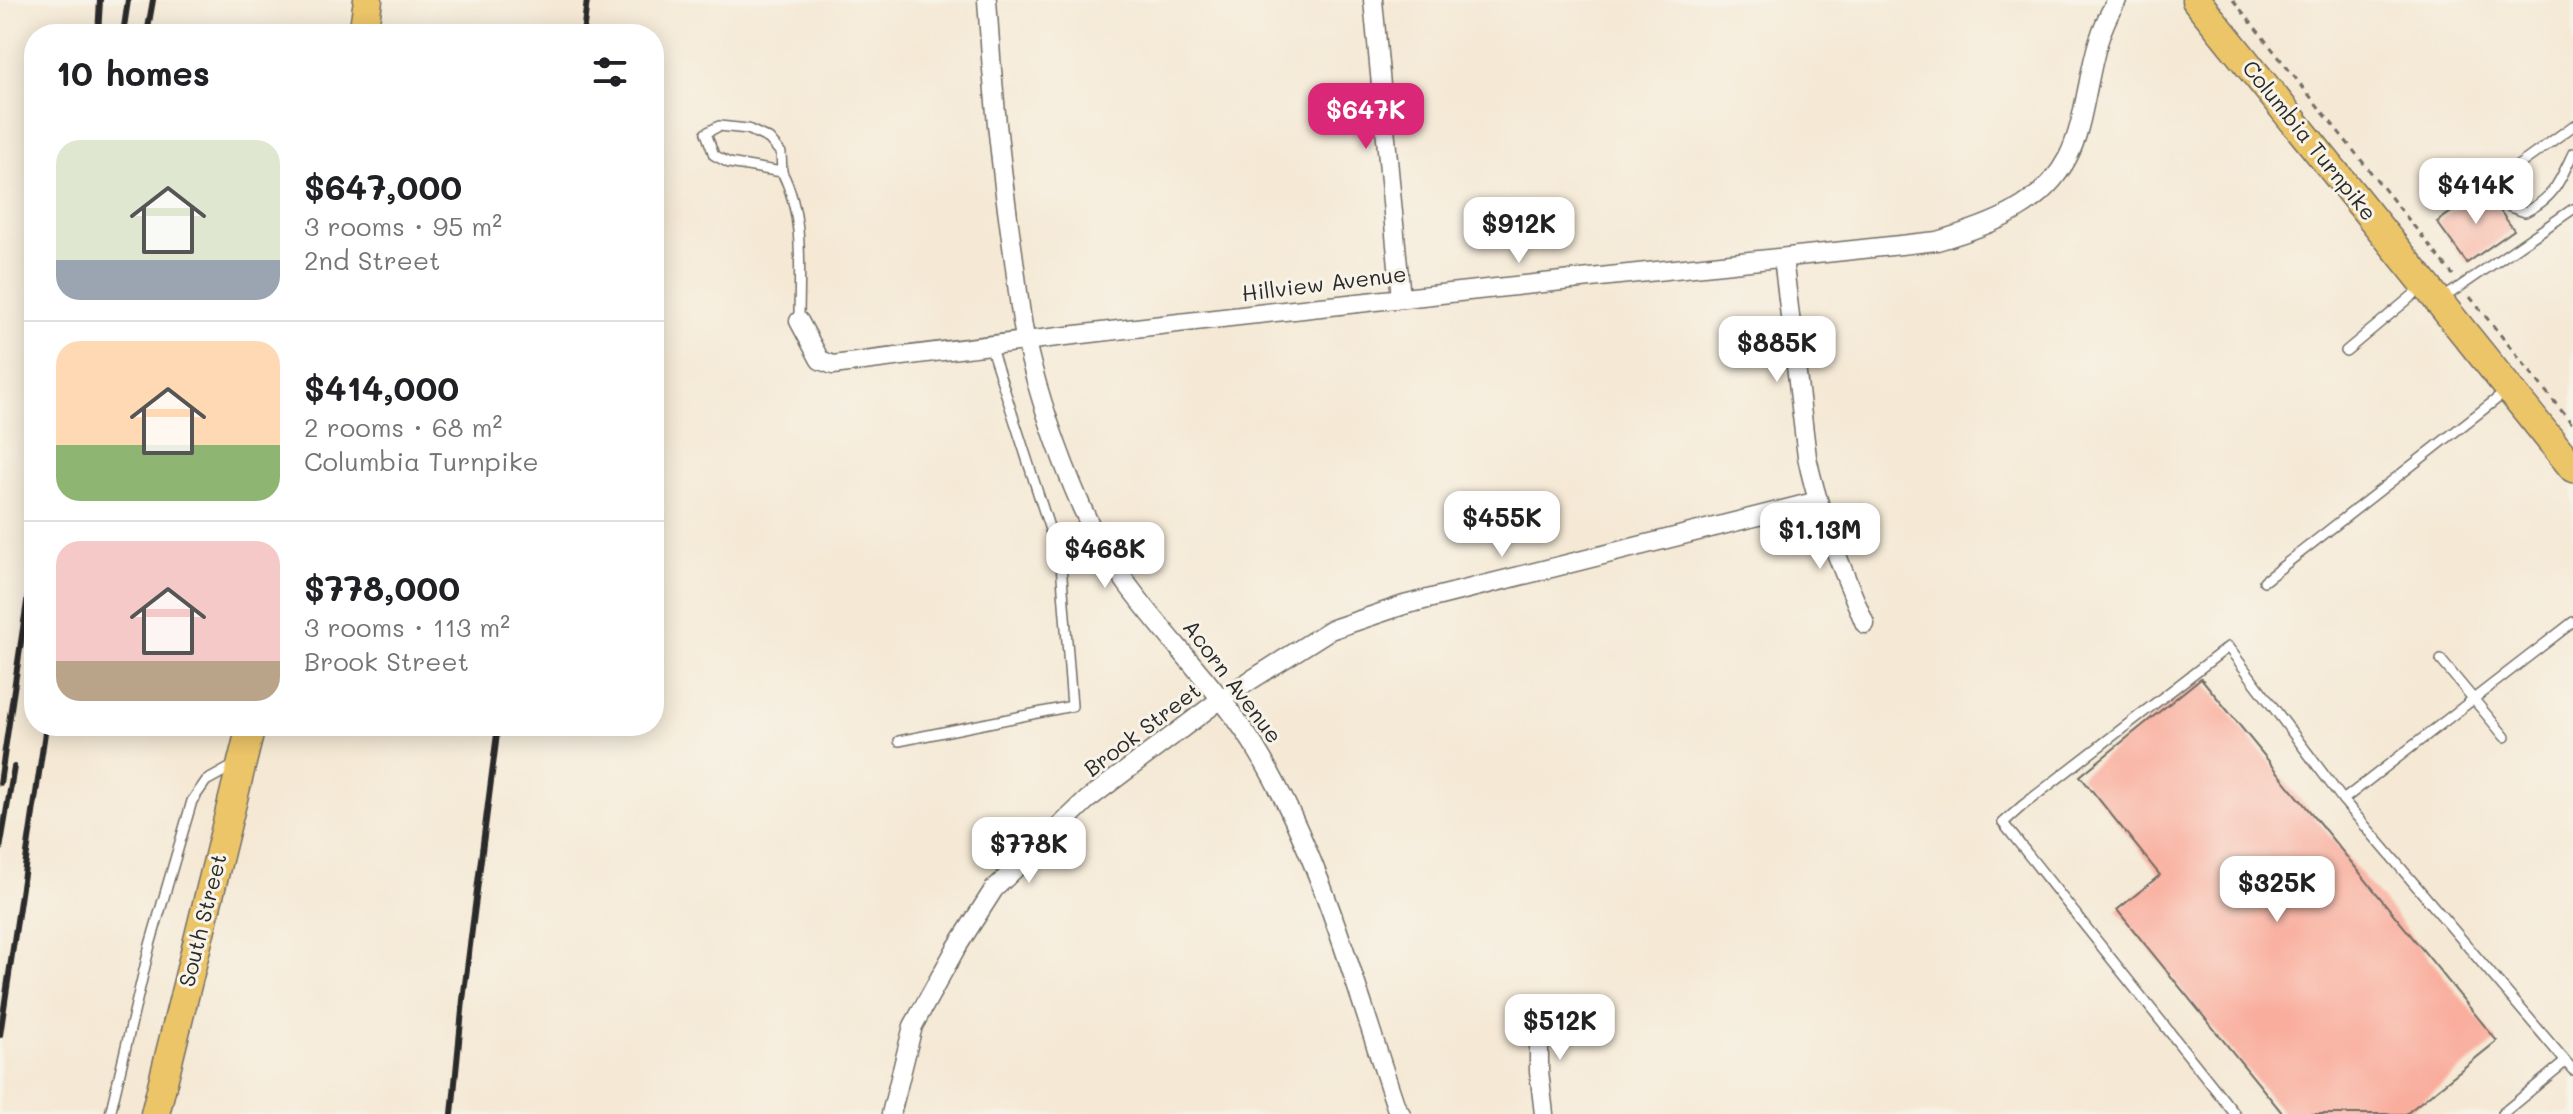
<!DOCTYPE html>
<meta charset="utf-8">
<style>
body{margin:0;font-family:Mali,sans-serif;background:#f2f2f2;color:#202124;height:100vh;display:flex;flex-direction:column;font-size:30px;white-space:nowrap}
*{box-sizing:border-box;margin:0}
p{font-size:26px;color:#757577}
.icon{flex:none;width:44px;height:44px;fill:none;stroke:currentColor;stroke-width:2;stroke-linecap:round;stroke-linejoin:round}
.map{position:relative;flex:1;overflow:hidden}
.drawer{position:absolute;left:24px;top:24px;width:640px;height:712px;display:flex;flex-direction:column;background:#fff;border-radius:32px;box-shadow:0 4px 20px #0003}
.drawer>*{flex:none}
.price{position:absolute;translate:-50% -68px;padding:0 18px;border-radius:16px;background:#fff;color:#222;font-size:26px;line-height:52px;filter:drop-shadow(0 2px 4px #0008)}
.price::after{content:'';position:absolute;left:50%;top:48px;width:24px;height:18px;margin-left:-12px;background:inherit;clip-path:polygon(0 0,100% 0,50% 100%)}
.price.current{background:#db2777;color:#fff}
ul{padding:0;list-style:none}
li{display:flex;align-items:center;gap:24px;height:200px;padding:0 32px}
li+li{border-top:2px solid #e0e0e0}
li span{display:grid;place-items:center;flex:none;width:224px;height:160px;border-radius:24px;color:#555}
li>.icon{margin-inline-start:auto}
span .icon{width:96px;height:96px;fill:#fffc;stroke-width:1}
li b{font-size:34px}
h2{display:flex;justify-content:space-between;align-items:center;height:96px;padding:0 32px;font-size:34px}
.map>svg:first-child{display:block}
.building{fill:#f9ad9d}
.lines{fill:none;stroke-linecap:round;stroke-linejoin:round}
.service-casing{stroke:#726e66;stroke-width:12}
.minor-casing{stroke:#726e66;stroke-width:21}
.primary-casing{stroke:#726e66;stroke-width:31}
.path{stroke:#726e66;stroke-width:3;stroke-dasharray:6 6;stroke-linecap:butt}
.service{stroke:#fff;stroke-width:9}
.minor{stroke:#fff;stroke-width:18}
.primary{stroke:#edc569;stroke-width:28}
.rail{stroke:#2b2b2b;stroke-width:6}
.labels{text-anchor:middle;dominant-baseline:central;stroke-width:6;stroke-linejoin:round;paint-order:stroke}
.street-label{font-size:22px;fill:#2b2b2b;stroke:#f7f3e8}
</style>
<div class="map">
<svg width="2573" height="1114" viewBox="0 0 2573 1114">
<rect width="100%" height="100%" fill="#f7f3e8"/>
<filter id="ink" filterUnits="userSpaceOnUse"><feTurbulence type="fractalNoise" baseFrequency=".0125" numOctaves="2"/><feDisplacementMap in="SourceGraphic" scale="16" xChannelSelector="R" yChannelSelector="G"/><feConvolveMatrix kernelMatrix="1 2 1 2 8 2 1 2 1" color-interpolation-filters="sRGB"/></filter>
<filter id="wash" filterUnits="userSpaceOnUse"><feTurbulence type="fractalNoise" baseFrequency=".006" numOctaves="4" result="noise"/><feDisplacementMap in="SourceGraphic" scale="32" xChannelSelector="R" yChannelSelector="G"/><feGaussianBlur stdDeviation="1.8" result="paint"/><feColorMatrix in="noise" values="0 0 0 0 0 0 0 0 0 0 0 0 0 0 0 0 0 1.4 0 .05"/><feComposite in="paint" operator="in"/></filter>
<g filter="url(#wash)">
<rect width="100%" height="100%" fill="#f5e9d5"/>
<g id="blocks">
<g class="building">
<polygon points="2484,189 2514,230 2467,263 2437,222"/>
<polygon points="2201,678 2497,1041 2406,1114 2283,1114 2117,910 2160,875 2080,776"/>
</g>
</g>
</g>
<g filter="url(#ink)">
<use href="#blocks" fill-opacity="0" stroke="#726e66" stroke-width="2"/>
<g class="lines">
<g class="service-casing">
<g id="service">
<path d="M2573,126L2505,175L2500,191L2510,207L2525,212C2555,197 2559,182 2573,153"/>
<path d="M782,172L781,153L769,139L748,129L719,126L706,133L714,155L729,163L782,172C805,216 799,273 799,321"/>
<polyline points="2442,299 2573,209"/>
<polyline points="2346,351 2424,286"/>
<polyline points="2264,581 2507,391"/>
<polyline points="2441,660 2505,737"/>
<polyline points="899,741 1072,706 1061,564 990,345"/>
<polyline points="2343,800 2573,1070"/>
<polyline points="110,1114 150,945 192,801 206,781 235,765"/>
<polyline points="2235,1114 2003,823 2022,806 2228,647 2343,800 2573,622"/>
<polyline points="2502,1114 2565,1062"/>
</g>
</g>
<g class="minor-casing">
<g id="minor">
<path d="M987,0C992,83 1000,164 1012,246C1017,278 1019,311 1026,342C1039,398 1059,455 1082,508C1122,599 1203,664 1255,747C1321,854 1356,989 1396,1107L1401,1114"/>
<polyline points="1373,0 1401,298"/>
<path d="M1783,258L1807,457C1819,515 1842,569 1865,624"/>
<path d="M799,321L820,360L833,365C1200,317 1569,281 1937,241C1988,226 2042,208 2068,157C2079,135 2083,110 2088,86C2094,55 2100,27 2117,0"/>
<polyline points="891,1114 913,1026 955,950 994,889 1087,800 1221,699 1330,630 1404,605 1818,501"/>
<polyline points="1544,1114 1539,1071 1539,1048 1549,1009"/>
</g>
</g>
<g class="primary-casing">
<g id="primary">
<polyline points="2196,0 2573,468"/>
<polyline points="363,34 368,0"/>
<polyline points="155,1114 251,726"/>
</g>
</g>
<g class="path">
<polyline points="2233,0 2453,275"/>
<polyline points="2470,297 2573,425"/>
</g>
<use href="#service" class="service"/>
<use href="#minor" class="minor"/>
<use href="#primary" class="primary"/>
<g class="rail">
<polyline points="98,34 100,0"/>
<polyline points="123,34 128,0"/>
<polyline points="147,34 153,0"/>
<polyline points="583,34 587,0"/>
<polyline points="0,783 34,555"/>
<polyline points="0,849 14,767"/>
<polyline points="0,1035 46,726"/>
<polyline points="452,1114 463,1000 498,726"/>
</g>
</g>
</g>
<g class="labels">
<g class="street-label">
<text transform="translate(2310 140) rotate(51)">Columbia Turnpike</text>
<text transform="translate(1324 283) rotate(-7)">Hillview Avenue</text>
<text transform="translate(1233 681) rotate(53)">Acorn Avenue</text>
<text transform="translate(1142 729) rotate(-37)">Brook Street</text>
<text transform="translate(202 920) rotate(-76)">South Street</text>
</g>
</g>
</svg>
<b class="price current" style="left:1366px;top:151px">$647K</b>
<b class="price" style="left:2476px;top:226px">$414K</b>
<b class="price" style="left:1519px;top:265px">$912K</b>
<b class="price" style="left:1777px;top:384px">$885K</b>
<b class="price" style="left:1502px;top:559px">$455K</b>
<b class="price" style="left:1820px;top:571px">$1.13M</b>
<b class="price" style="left:1105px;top:590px">$468K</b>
<b class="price" style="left:1029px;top:885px">$778K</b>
<b class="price" style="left:2277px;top:924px">$325K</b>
<b class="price" style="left:1560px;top:1062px">$512K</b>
<section class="drawer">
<h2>10 homes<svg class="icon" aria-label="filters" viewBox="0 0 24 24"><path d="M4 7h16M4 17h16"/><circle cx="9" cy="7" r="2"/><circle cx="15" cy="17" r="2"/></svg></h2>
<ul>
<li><span style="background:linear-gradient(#dfe7d0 75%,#9aa5b1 0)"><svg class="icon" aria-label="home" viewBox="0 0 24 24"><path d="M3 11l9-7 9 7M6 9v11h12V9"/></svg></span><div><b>$647,000</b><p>3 rooms · 95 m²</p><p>2nd Street</p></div></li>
<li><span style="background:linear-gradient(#ffd9b3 65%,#8fb573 0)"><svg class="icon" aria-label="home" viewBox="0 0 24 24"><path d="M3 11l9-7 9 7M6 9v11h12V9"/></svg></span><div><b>$414,000</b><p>2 rooms · 68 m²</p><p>Columbia Turnpike</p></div></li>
<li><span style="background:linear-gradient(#f6c9c9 75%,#b9a48a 0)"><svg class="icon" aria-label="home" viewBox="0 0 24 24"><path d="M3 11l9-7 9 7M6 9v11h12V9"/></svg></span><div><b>$778,000</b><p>3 rooms · 113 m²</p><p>Brook Street</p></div></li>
</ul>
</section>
</div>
